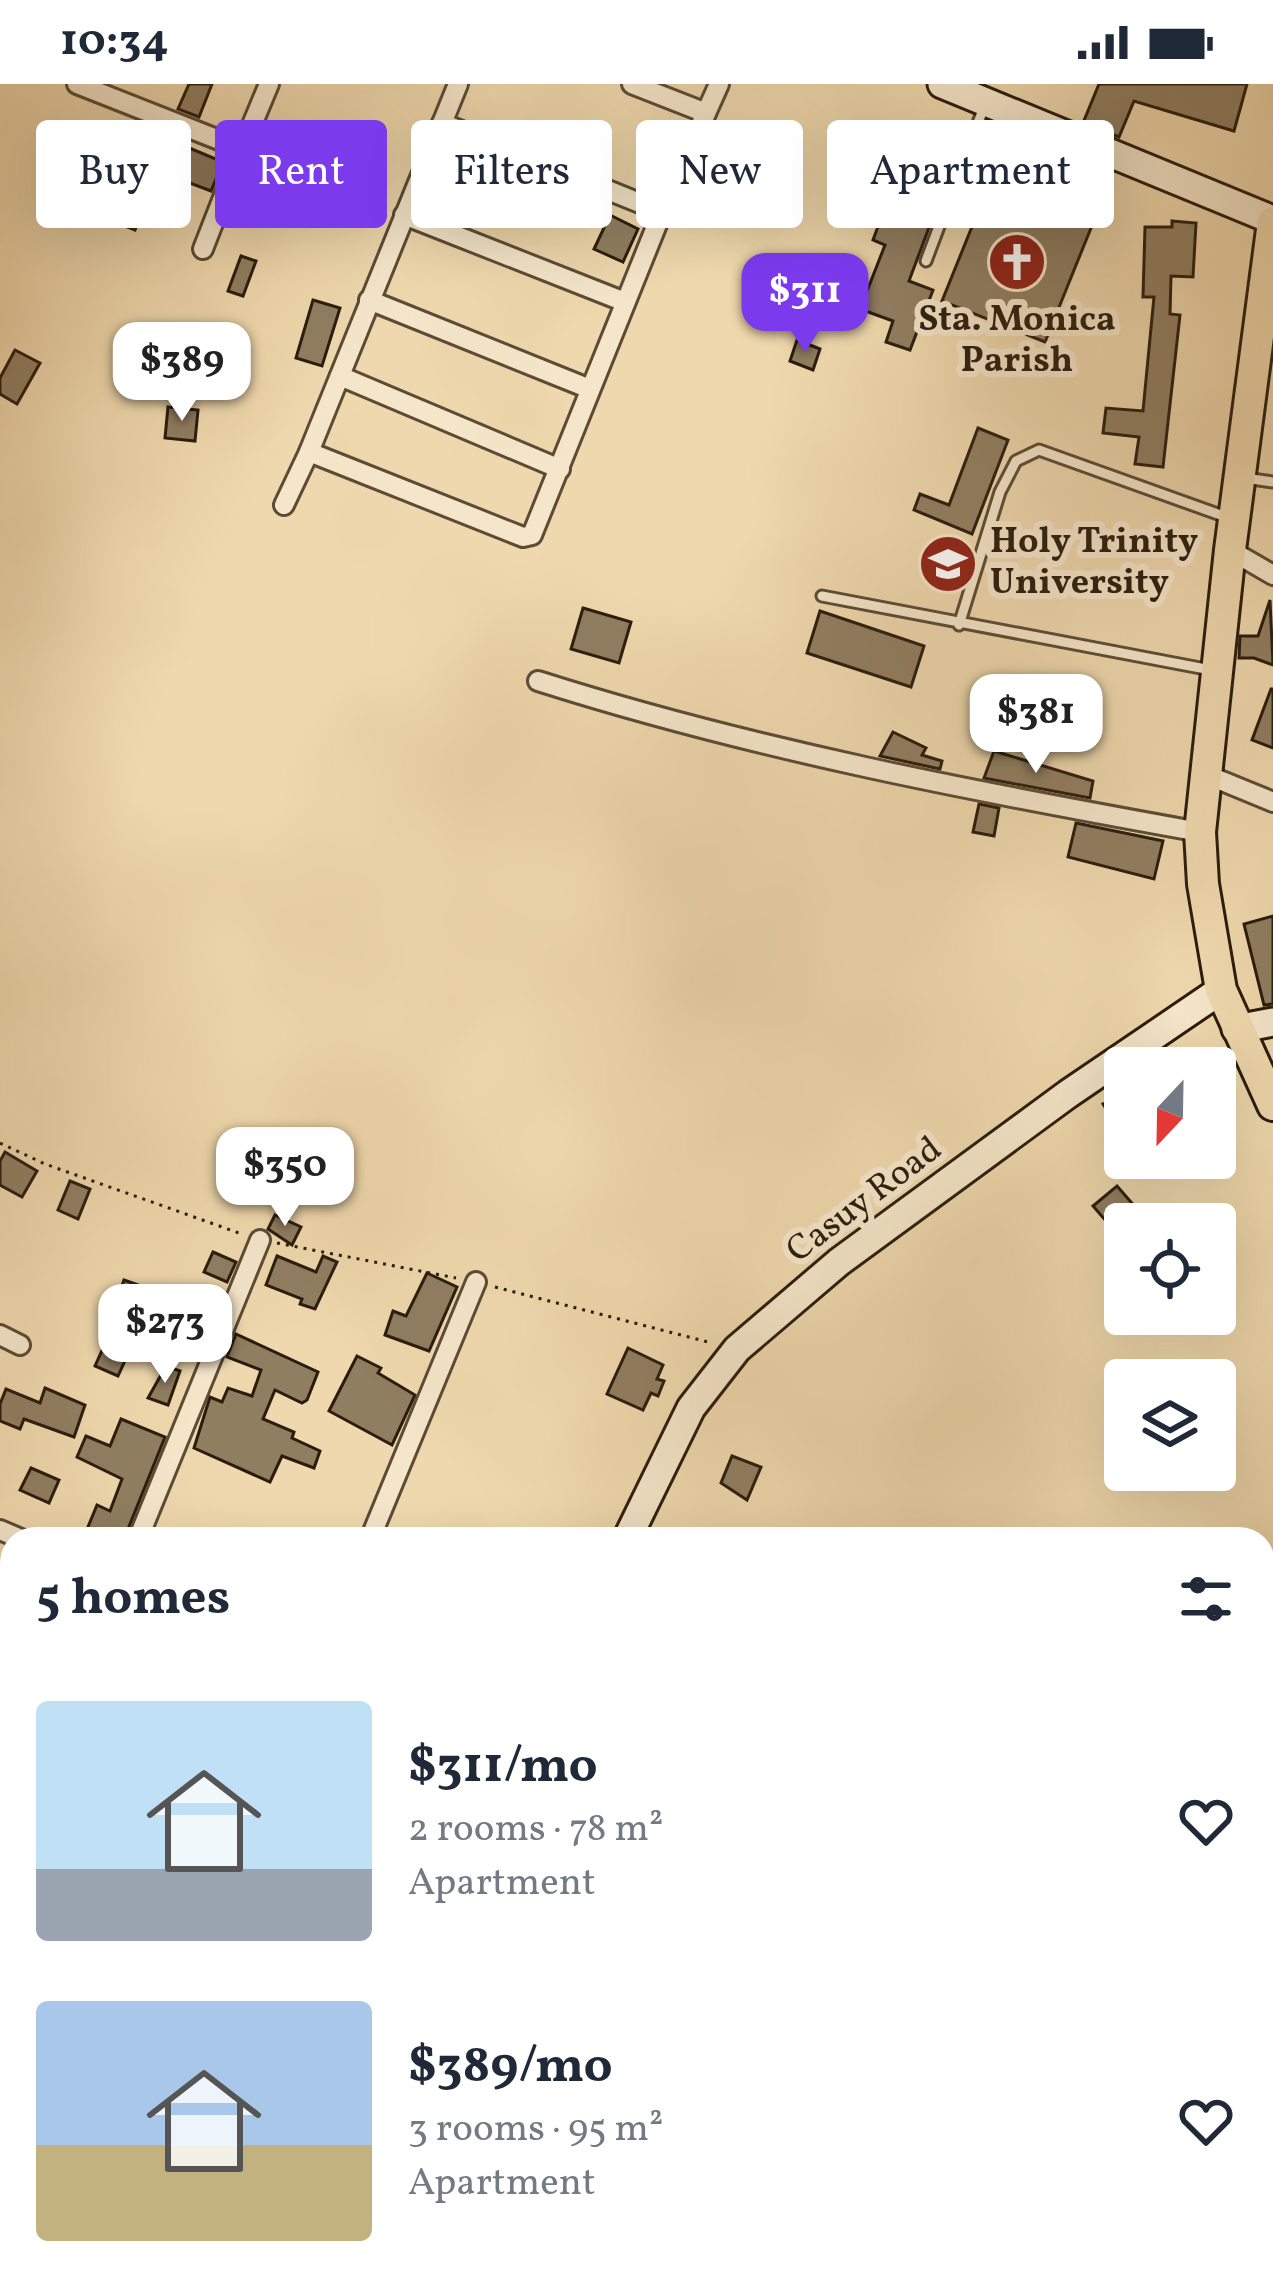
<!DOCTYPE html>
<meta charset="utf-8">
<style>
body{margin:0;font-family:Vollkorn,serif;background:#f6f6f7;color:#1f2937;height:100vh;display:flex;flex-direction:column;font-size:45px;white-space:nowrap}
*{box-sizing:border-box;margin:0}
p{font-size:39px;color:#747a83}
.icon{flex:none;width:66px;height:66px;fill:none;stroke:currentColor;stroke-width:2;stroke-linecap:round;stroke-linejoin:round}
.map{position:relative;flex:1;overflow:hidden}
.details{position:absolute;left:0px;top:1443px;width:1275px;height:768px;display:flex;flex-direction:column;background:#fff;border-radius:36px 36px 0 0;box-shadow:0 12px 48px #0002}
.details>*{flex:none}
.guide{position:absolute;left:36px;top:36px;width:1203px;height:108px;display:flex;gap:24px}
.needle{width:78px;rotate:202deg}
.buttons{position:absolute;left:1104px;top:963px;display:grid;gap:24px}
.buttons a{display:grid;place-items:center;width:132px;height:132px;border-radius:12px;background:#fff;box-shadow:0 12px 48px #0002;font-size:60px}
.price{position:absolute;translate:-50% -102px;padding:0 27px;border-radius:24px;background:#fff;color:#222;font-size:39px;line-height:78px;filter:drop-shadow(0 3px 6px #0008)}
.price::after{content:'';position:absolute;left:50%;top:72px;width:36px;height:27px;margin-left:-18px;background:inherit;clip-path:polygon(0 0,100% 0,50% 100%)}
.price.active{background:#7c3aed;color:#fff}
ul{padding:0;list-style:none}
li{display:flex;align-items:center;gap:36px;height:300px;padding:0 36px}
li span{display:grid;place-items:center;flex:none;width:336px;height:240px;border-radius:12px;color:#555}
li>.icon{margin-inline-start:auto}
span .icon{width:144px;height:144px;fill:#fffc;stroke-width:1}
li b{font-size:51px}
h2{display:flex;justify-content:space-between;align-items:center;height:144px;padding:0 36px;font-size:51px}
.tag{padding:0 42px;border-radius:12px;background:#fff;box-shadow:0 12px 48px #0002;font-size:42px;line-height:108px}
.tag.active{background:#7c3aed;color:#fff}
.status{display:flex;justify-content:space-between;align-items:center;height:84px;padding:0 60px;background:#fff;direction:ltr}
.status svg{height:33px;fill:currentColor}
.map>svg:first-child{display:block}
.building{fill:#907e61;stroke:#2a1d0e;stroke-width:3}
.lines{fill:none;stroke-linecap:round;stroke-linejoin:round}
.lane-casing{stroke:#5b4c36;stroke-width:15}
.street-casing{stroke:#5b4c36;stroke-width:24}
.secondary-casing{stroke:#2a1d0e;stroke-width:33}
.primary-casing{stroke:#2a1d0e;stroke-width:36}
.path{stroke:#2a1d0e;stroke-width:3;stroke-dasharray:3 6;stroke-linecap:butt}
.lane{stroke:#f5e6ca;stroke-width:9}
.street{stroke:#f5e6ca;stroke-width:18}
.secondary{stroke:#f5e6ca;stroke-width:27}
.primary{stroke:#efd8ad;stroke-width:30}
.labels{text-anchor:middle;dominant-baseline:central;stroke-width:12;stroke-linejoin:round;paint-order:stroke}
.poi-label{font-size:36px;font-weight:bold;fill:#2a1d0e;stroke:#f5e6ca}
.street-label{font-size:36px;fill:#2a1d0e;stroke:#f5e6ca}
</style>
<div class="status"><b>10:34</b><svg viewBox="0 0 49 12"><path d="M0 12V9h3v3zM5 12V6h3v6zM10 12V3h3v9zM15 12V0h3v12zM26 1h20v11H26zM47 4h2v5h-2z"/></svg></div>
<div class="map">
<svg width="1273" height="2211" viewBox="0 0 1273 2211">
<rect width="100%" height="100%" fill="#efd8ad"/>
<filter id="stains"><feTurbulence type="fractalNoise" baseFrequency=".00167" numOctaves="4"/><feColorMatrix values="0 0 0 0 .2 0 0 0 0 .09 0 0 0 0 .02 0 0 0 .5 -.17"/></filter>
<radialGradient id="worn" r=".72"><stop offset=".6" stop-color="#630" stop-opacity="0"/><stop offset="1" stop-color="#630" stop-opacity=".3"/></radialGradient>
<g class="building">
<polygon points="189,0 212,0 199,33 178,25"/>
<polygon points="1099,0 1247,0 1234,47 1134,17 1119,53 1083,39"/>
<polygon points="158,49 188,58 187,63 223,78 211,107 145,82"/>
<polygon points="268,58 327,82 319,103 259,81"/>
<polygon points="96,92 116,100 108,121 88,113"/>
<polygon points="1037,92 1063,102 1055,124 1093,139 1045,258 942,217 990,98 1028,113"/>
<polygon points="895,97 940,114 909,197 933,206 910,266 886,258 893,237 860,225 885,161 873,156"/>
<polygon points="128,113 145,120 135,146 117,139"/>
<polygon points="610,131 638,145 623,178 594,165"/>
<polygon points="1172,137 1196,139 1193,193 1171,192 1170,230 1180,231 1163,383 1135,380 1139,353 1103,349 1106,324 1143,327 1154,213 1143,213 1145,143 1172,143"/>
<polygon points="241,172 256,177 243,212 228,207"/>
<polygon points="313,216 340,224 322,282 296,274"/>
<polygon points="797,256 820,265 813,286 790,277"/>
<polygon points="15,266 40,279 17,320 0,310 0,294"/>
<polygon points="168,323 198,326 195,357 165,354"/>
<polygon points="978,344 1008,356 972,450 914,426 920,410 949,421"/>
<polygon points="1270,516 1273,581 1254,574 1239,574 1240,552 1258,552"/>
<polygon points="583,524 631,538 619,579 571,565"/>
<polygon points="820,527 924,562 911,603 807,569"/>
<polygon points="1271,605 1273,605 1273,664 1252,656"/>
<polygon points="893,648 926,664 922,671 942,677 940,685 880,672"/>
<polygon points="994,667 1093,697 1090,714 984,694"/>
<polygon points="979,720 999,724 994,752 973,748"/>
<polygon points="1076,739 1163,757 1154,795 1068,773"/>
<polygon points="1273,832 1273,920 1264,921 1244,840"/>
<polygon points="1125,1011 1125,1056 1103,1020"/>
<polygon points="5,1068 37,1087 22,1113 0,1101 0,1077"/>
<polygon points="70,1097 90,1105 78,1135 58,1126"/>
<polygon points="1117,1102 1150,1140 1125,1140 1125,1159 1093,1122"/>
<polygon points="275,1131 301,1143 292,1161 268,1145"/>
<polygon points="213,1168 236,1178 227,1198 204,1188"/>
<polygon points="277,1172 316,1188 323,1172 337,1178 315,1225 300,1220 302,1215 266,1201"/>
<polygon points="427,1189 457,1203 429,1267 385,1251 393,1227 406,1232"/>
<polygon points="124,1196 169,1212 157,1247 112,1230"/>
<polygon points="236,1250 318,1288 307,1316 302,1319 275,1306 263,1335 294,1348 292,1354 320,1367 314,1384 282,1372 270,1398 194,1364 210,1313 222,1318 228,1304 252,1312 261,1286 227,1273"/>
<polygon points="105,1260 128,1270 118,1292 95,1282"/>
<polygon points="628,1264 663,1281 657,1295 664,1297 658,1312 651,1309 643,1326 607,1310"/>
<polygon points="357,1272 381,1284 378,1289 415,1311 392,1361 329,1327"/>
<polygon points="166,1282 180,1287 168,1321 148,1314"/>
<polygon points="45,1304 85,1321 74,1353 24,1335 20,1345 0,1337 0,1320 6,1305 40,1319"/>
<polygon points="121,1335 165,1353 124,1455 83,1455 97,1421 110,1427 122,1395 77,1373 86,1352 110,1362"/>
<polygon points="732,1372 761,1383 747,1416 721,1399"/>
<polygon points="31,1384 59,1396 49,1419 20,1406"/>
</g>
<g class="lines">
<g class="lane-casing">
<g id="lane">
<polyline points="926,177 984,23"/>
<polyline points="1245,394 1273,398"/>
<polyline points="822,512 1211,586"/>
<polyline points="959,541 1000,408 1016,377 1039,366 1229,434"/>
</g>
</g>
<g class="street-casing">
<g id="street">
<polyline points="77,0 242,65 269,0"/>
<polyline points="632,0 706,29"/>
<polyline points="442,39 662,128"/>
<polyline points="404,131 625,218"/>
<polyline points="203,165 242,65"/>
<polyline points="369,216 590,305"/>
<polyline points="340,292 560,385"/>
<polyline points="309,368 523,453 532,451 662,128 719,0"/>
<polyline points="284,421 309,368 458,0"/>
<polyline points="1230,466 1273,491"/>
<path d="M538,597C755,666 977,708 1200,748"/>
<polyline points="1205,690 1273,718"/>
<polyline points="0,1251 20,1261"/>
<polyline points="0,1446 21,1455"/>
<polyline points="138,1455 260,1156"/>
<polyline points="370,1455 476,1198"/>
<polyline points="1263,1515 1273,1519"/>
<polyline points="0,1712 12,1717"/>
</g>
</g>
<g class="secondary-casing">
<g id="secondary">
<polyline points="942,0 1273,136"/>
<polyline points="1236,945 1273,938"/>
<polyline points="627,1455 691,1324 737,1265 839,1178 1068,1010 1221,906"/>
<polyline points="1263,1957 1273,1932"/>
<polyline points="333,2211 337,2199"/>
<polyline points="1161,2211 1166,2199"/>
</g>
</g>
<g class="primary-casing">
<polyline id="primary" points="1273,138 1230,466 1200,748 1203,800 1221,906 1273,1021"/>
</g>
<g class="path">
<polyline points="0,1059 45,1080 239,1149"/>
<polyline points="277,1159 456,1194"/>
<polyline points="495,1203 712,1259"/>
</g>
<use href="#lane" class="lane"/>
<use href="#street" class="street"/>
<use href="#secondary" class="secondary"/>
<use href="#primary" class="primary"/>
</g>
<defs>
<g id="church-disc" transform="scale(3)"><circle r="9.5" fill="#8f2418" stroke="#f5e6ca"/><path d="M-1.2-6h2.4v3.5h3.3v2.4h-3.3V6h-2.4V-.1h-3.3v-2.4h3.3Z" fill="#fff"/></g>
<g id="university-disc" transform="scale(3)"><circle r="9.5" fill="#8f2418" stroke="#f5e6ca"/><path d="M0-5L7-2L0 1L-7-2ZM-4 1L0 2.5L4 1V4Q0 6-4 4Z" fill="#fff"/></g>
</defs>
<g fill-rule="evenodd">
<use href="#church-disc" x="1017" y="178"/>
<use href="#university-disc" x="948" y="480"/>
</g>
<g class="labels">
<g class="poi-label">
<text x="1017" y="237">Sta. Monica<tspan x="1017" dy="41">Parish</tspan></text>
<text x="990" y="459" text-anchor="start">Holy Trinity<tspan x="990" dy="41">University</tspan></text>
</g>
<g class="street-label">
<text transform="translate(865 1117) rotate(-37)">Casuy Road</text>
</g>
</g>
<rect width="100%" height="100%" filter="url(#stains)"/>
<rect width="100%" height="100%" fill="url(#worn)"/>
</svg>
<div class="buttons">
<a><svg class="needle" viewBox="-14 -14 28 28"><path d="M0-13l5 13h-10z" fill="#e53935"/><path d="M0 13l5-13h-10z" fill="#747a83"/></svg></a>
<a><svg class="icon" aria-label="locate" viewBox="0 0 24 24"><circle cx="12" cy="12" r="6"/><path d="M12 2v4M12 18v4M2 12h4M18 12h4"/></svg></a>
<a><svg class="icon" aria-label="layers" viewBox="0 0 24 24"><path d="M12 4l9 5-9 5-9-5zM3 14l9 5 9-5"/></svg></a>
</div>
<b class="price active" style="left:805px;top:271px">$311</b>
<b class="price" style="left:182px;top:340px">$389</b>
<b class="price" style="left:1036px;top:692px">$381</b>
<b class="price" style="left:285px;top:1145px">$350</b>
<b class="price" style="left:165px;top:1302px">$273</b>
<div class="guide">
<a class="tag">Buy</a>
<a class="tag active">Rent</a>
<a class="tag">Filters</a>
<a class="tag">New</a>
<a class="tag">Apartment</a>
</div>
<section class="details">
<h2>5 homes<svg class="icon" aria-label="filters" viewBox="0 0 24 24"><path d="M4 7h16M4 17h16"/><circle cx="9" cy="7" r="2"/><circle cx="15" cy="17" r="2"/></svg></h2>
<ul>
<li><span style="background:linear-gradient(#bfe0f5 70%,#9aa5b1 0)"><svg class="icon" aria-label="home" viewBox="0 0 24 24"><path d="M3 11l9-7 9 7M6 9v11h12V9"/></svg></span><div><b>$311/mo</b><p>2 rooms · 78 m²</p><p>Apartment</p></div><svg class="icon" aria-label="heart" viewBox="0 0 24 24"><path d="M12 20l-8-8c-3-5 5-10 8-4 3-6 11-1 8 4z"/></svg></li>
<li><span style="background:linear-gradient(#a9c7e8 60%,#c2b280 0)"><svg class="icon" aria-label="home" viewBox="0 0 24 24"><path d="M3 11l9-7 9 7M6 9v11h12V9"/></svg></span><div><b>$389/mo</b><p>3 rooms · 95 m²</p><p>Apartment</p></div><svg class="icon" aria-label="heart" viewBox="0 0 24 24"><path d="M12 20l-8-8c-3-5 5-10 8-4 3-6 11-1 8 4z"/></svg></li>
</ul>
</section>
</div>
